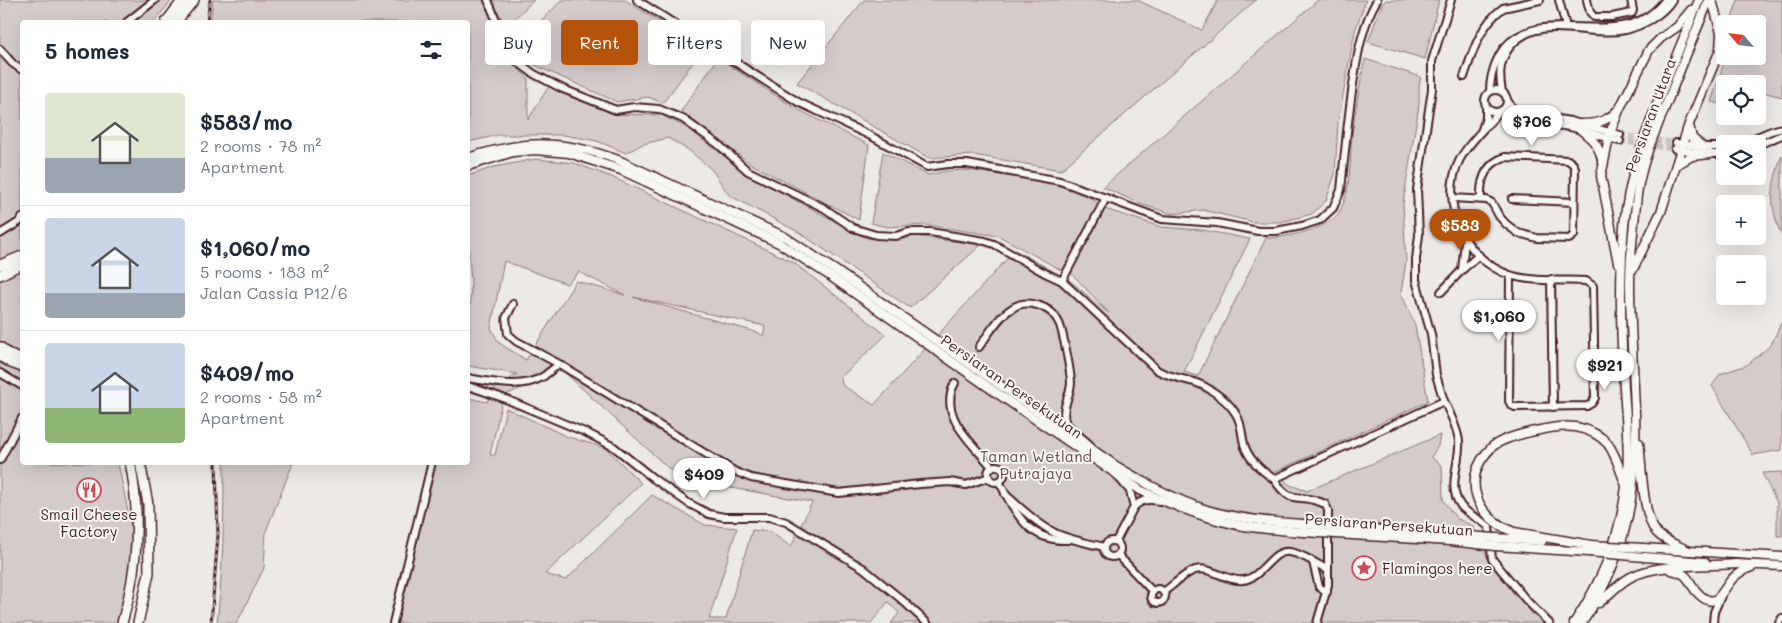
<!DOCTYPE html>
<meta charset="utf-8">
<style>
body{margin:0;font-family:Mali,sans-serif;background:#f6f6f7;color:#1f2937;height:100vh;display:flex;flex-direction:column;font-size:19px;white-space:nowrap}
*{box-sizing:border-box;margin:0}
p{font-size:16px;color:#747a83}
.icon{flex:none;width:28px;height:28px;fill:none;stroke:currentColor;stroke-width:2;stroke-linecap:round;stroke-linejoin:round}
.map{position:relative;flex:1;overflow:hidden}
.details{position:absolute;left:20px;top:20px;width:450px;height:445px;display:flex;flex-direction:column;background:#fff;border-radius:5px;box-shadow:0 5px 20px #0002}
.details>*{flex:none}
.hud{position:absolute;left:485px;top:20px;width:475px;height:45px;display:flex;gap:10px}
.needle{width:32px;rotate:298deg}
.tools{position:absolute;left:1716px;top:15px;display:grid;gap:10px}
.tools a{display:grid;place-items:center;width:50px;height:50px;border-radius:5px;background:#fff;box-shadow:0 5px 20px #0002;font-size:25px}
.price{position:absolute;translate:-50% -42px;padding:0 11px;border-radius:18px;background:#fff;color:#222;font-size:16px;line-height:32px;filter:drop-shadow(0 1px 2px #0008)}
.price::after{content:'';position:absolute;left:50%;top:30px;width:15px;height:11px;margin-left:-8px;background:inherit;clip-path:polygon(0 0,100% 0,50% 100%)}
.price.on{background:#b45309;color:#fff}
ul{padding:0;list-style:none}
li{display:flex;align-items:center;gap:15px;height:125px;padding:0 25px}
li+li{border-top:1px solid #e0e1e3}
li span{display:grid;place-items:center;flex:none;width:140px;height:100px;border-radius:5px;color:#555}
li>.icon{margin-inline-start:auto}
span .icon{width:60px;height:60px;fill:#fffc;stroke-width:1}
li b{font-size:21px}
h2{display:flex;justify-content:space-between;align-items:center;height:60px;padding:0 25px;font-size:21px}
.tag{padding:0 18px;border-radius:5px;background:#fff;box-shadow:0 5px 20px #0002;font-size:18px;line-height:45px}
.tag.on{background:#b45309;color:#fff}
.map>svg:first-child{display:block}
.green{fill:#d4cbca;stroke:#8f757a;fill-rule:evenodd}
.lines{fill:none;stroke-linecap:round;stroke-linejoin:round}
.minor-tunnel{stroke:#ccc1c1;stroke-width:6;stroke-dasharray:6 3;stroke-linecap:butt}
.minor-casing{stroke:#4a1f2b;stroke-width:10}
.major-casing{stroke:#4a1f2b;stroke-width:11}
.highway-casing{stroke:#4a1f2b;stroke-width:12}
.minor{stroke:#f6f6f2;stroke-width:6}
.major{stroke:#f6f6f2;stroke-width:8}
.highway{stroke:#f6f6f2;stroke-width:9}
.rail-casing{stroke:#4a1f2b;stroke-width:3}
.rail{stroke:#f6f6f2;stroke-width:1;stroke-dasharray:4;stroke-linecap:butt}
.major-bridge-casing{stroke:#4a1f2b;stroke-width:11;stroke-linecap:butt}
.major-bridge{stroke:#f6f6f2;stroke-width:8}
.labels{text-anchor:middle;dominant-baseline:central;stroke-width:4;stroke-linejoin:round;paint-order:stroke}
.street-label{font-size:15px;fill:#4a1f2b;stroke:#f6f6f2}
.park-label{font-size:15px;fill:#6c4a53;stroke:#f6f6f2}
.poi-label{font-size:15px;fill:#4a1f2b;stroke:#f6f6f2}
</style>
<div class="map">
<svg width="1782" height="623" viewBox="0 0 1782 623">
<rect width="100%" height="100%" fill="#ece9e6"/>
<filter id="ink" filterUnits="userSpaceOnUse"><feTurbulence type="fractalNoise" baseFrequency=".02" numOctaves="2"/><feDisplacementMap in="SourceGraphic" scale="10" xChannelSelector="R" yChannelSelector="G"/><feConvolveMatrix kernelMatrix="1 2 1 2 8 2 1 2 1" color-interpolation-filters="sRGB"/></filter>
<g filter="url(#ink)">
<g class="green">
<polygon points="0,0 172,0 154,22 22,22 22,250 0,260"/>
<polygon points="213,0 483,0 511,62 528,78 528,120 549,86 613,114 661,115 684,126 751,176 866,238 900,240 915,236 981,245 910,308 800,233 729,195 712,170 690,151 668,138 643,144 626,153 597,141 564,135 499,135 468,142 468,22 210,22"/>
<polygon points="492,0 534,0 506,27"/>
<polygon points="562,0 625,0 703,49 663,103 648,97 617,102 521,59 515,46"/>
<polygon points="864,0 1137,0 1202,30 1218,0 1256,0 1061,170 973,155 929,158 797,83"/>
<polygon points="1318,0 1366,0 1355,31 1347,73 1338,123 1335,174 1326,201 1312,214 1281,222 1253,222 1203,210 1173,214 1143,205 1103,187"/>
<polygon points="1386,0 1439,0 1425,59 1368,42 1382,4"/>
<polygon points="1738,0 1782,0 1782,97 1759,91 1758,92 1758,84 1725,84 1725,105 1711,102 1726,56 1758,56 1758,24 1730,24"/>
<polygon points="718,58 795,108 869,145 859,220 751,164 681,111"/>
<path d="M1365,59L1421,77L1419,85V105L1403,203L1406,262L1401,293L1415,325L1428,401L1275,472L1290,485L1307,491L1440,435L1438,446L1431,457L1442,466L1443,500L1456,518L1473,526L1487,555L1513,593L1543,623H891L899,613L888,602L871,623H396L434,463L468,462V398L487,402L491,392L517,374L468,366L471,282L468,242V176L494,167L536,159L574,163L612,177L793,262L886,335L841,377L842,385L874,405L1015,250L1069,280L1109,313L1071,273L1105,209L1161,227L1202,230L1250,239L1184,372L1198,376L1266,238C1285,238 1329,230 1340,211C1351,192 1350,157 1352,135C1355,110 1360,84 1365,59ZM504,261L567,284L579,272L625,295L576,281L526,360L499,343L491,328ZM633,297L765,326L763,336L759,333ZM562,370L680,479L812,502L791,547L771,532L752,530L726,619H709L737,528L705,525L652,495L566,580L545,574L641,483L606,448L568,437L506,408L495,455H490L503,396Z"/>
<polygon points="883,152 928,175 946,171 967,170 1058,184 1082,193 1100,204 1063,271 999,236 926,225 887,227 871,223"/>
<path d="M1782,155V236C1768,205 1771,186 1782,155Z"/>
<polygon points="22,267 22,354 9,348 0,340 0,281 4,276"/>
<polygon points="1782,321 1782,450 1753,455 1712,386 1720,374 1747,365 1771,345"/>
<polygon points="0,361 22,369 22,462 118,463 133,536 128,594 117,623 0,623"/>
<path d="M224,463H293L266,531L264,568L237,623H217C223,569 224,516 224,463Z"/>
<polygon points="1782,472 1782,536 1777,536 1777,503 1762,473"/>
</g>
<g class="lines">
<g class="minor-tunnel">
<polyline points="1620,135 1676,143"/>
<polyline points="1620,141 1675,149"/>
<polyline points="955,383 979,347"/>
</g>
<g class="minor-casing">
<g id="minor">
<path d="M488,0L511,57L534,74L563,89L616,110L634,107L659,109L683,119L719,145L748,171L824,208L853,228L876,235L896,236L909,232H930L985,241L994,244L1043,272L1062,281L1157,370C1169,377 1181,378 1194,382C1207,386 1226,399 1234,411C1242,422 1241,432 1244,444C1248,459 1262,471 1274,479"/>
<path d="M637,0L798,102L871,136L927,167L948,164H967L1060,181L1162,219L1217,223L1258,231H1276L1302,226L1320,220L1333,208L1341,190C1345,152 1348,115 1354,78C1358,51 1363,24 1377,0"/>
<polyline points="1559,0 1566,27"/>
<polyline points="1587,0 1590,12 1594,17 1612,17 1632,13 1633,10 1631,0"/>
<polyline points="127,22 155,0"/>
<polyline points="0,49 12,63 22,70"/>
<path d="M1464,77C1473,51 1480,25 1503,8L1540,0"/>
<circle cx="1496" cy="101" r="11"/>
<path d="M1490,91C1490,77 1495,60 1504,48C1545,0 1622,57 1665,0"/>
<path d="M1502,92C1499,75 1499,62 1509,48C1538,11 1587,38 1625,30C1643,26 1662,15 1672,0"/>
<polyline points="1507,100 1513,109 1521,113 1570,121 1620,135"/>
<path d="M1502,110C1518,126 1549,123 1570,127C1587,131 1603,138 1620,141"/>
<path d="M1499,112C1486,127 1470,141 1460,159C1438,203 1464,260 1510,275C1531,282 1563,280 1586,281L1593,286L1595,398L1592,403L1587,406L1515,407L1511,405L1509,401L1510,275"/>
<polyline points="1482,129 1486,118 1486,107"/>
<polyline points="1676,143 1703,147 1725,147"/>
<polyline points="1740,144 1771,131 1782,128"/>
<polyline points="1758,145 1782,135"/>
<polyline points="1675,149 1710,154 1725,154"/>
<path d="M1453,198L1487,200L1492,203L1499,216L1506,224L1518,233L1537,238L1569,239L1574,235L1575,168L1573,164L1568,160L1505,157C1485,164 1480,180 1481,199"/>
<polyline points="1512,199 1574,202"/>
<polyline points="0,234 19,222 22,218"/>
<polyline points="1462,270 1465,241"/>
<polyline points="1551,279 1553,407"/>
<polyline points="1062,281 1106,198"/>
<polyline points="1441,292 1462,270 1479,255"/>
<polyline points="513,304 506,318 508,334 516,341 559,364 734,471 751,478 839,493 920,484 950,482 966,485 989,477"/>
<path d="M979,347C988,335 998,317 1011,309C1026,298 1051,305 1059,323C1063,331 1071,374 1071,383C1071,394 1061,408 1065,420C1067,428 1085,439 1091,446"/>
<polyline points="0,373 22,386"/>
<path d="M468,378C492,382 522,390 544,376C549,372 554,368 559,364"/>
<path d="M955,383C937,415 973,444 992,467"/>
<polyline points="468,386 503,398 587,433 614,447 654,479 688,503 709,514 724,517 769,517 786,522 863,568 901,599 927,623"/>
<polyline points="1444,401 1436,375 1431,334 1416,280 1416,259 1419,235 1417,190 1432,89 1432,61 1451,0"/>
<polyline points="0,460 22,418"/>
<circle cx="996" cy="474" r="8"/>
<polyline points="1119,478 1130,491 1134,507"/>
<path d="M999,481C1015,512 1028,542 1068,540"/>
<path d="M1005,494C1021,508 1036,523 1055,533C1070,540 1088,543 1104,547"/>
<circle cx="1112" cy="549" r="8"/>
<path d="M1116,541L1134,507C1142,499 1149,499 1160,501"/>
<polyline points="1118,555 1153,592"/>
<polyline points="1313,562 1319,587 1327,592"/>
<circle cx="1158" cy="596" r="7"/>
<path d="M1163,592C1173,586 1183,574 1195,570C1211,566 1227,582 1243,580C1263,578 1272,548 1290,552C1303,554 1317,564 1328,570"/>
<polyline points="393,623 432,462"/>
<path d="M1317,623L1328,585V510L1325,504L1320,502C1296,493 1291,506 1274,479L1444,401C1450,413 1457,427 1459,441C1461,462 1446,487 1461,506C1468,515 1481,519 1489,527L1492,559L1527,601L1549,623"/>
<polyline points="1713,623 1714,612 1721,596"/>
<polyline points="1779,623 1782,618"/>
</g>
</g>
<g class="major-casing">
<g id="major">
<path d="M1581,124C1596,124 1606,122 1617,111"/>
<polyline points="1690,129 1692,138 1703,147"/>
<path d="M1581,130C1593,139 1599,146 1602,160"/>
<path d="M468,158C524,140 562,139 618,160L785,237L835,270L1116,466C1145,483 1175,500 1207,510C1238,519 1270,522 1302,524"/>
<polyline points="1676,165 1692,156 1710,154"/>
<path d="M468,166L513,152L535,150L569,153L621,170L779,243L830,276L1004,398L1140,490C1171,505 1204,518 1238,525C1259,529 1281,530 1303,532"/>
<polyline points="1618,263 1601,176 1610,133 1620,108 1649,50 1661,38 1677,27 1691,10"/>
<polyline points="1633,269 1661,212 1689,124 1720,50 1721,33 1712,0"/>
<path d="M1639,443C1642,465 1642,517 1657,533C1665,541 1677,545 1687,550"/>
<polyline points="1495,538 1542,541"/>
<path d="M1591,545L1514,532C1476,518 1460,479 1491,448C1502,436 1558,424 1575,427C1587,429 1600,435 1608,444C1616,455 1620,470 1625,483"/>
<polyline points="1495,546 1589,552"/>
<polyline points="1643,548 1782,557"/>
<polyline points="1644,557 1705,562"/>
<polyline points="1734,564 1782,566"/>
<path d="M1671,570C1693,574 1687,584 1700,595C1717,611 1723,589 1732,579C1738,573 1745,569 1752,567"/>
<path d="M1599,603C1610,594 1619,583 1631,577C1656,563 1709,566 1738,564"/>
<path d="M1574,623C1601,583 1621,535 1626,486C1630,454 1626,421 1624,388C1621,334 1619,280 1624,226C1628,179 1645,135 1662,91C1674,61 1687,30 1699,0"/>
<path d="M1582,623C1659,510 1630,408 1630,282C1630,253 1634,224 1637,195C1641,164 1654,134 1666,105C1680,70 1694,35 1709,0"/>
</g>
</g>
<g class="highway-casing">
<g id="highway">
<polyline points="166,22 183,0"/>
<polyline points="176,22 194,0"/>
<polyline points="0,265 22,256"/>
<polyline points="0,275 22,264"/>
<polyline points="0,347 10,355 22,360"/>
<polyline points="0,356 11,363 22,367"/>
<path d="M122,623C138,569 141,518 130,462"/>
<polyline points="138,623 149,573 148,504 140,462"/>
</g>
</g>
<use href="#minor" class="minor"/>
<use href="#major" class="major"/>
<use href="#highway" class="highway"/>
<g class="rail-casing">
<g id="rail">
<polyline points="207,22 210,0"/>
<polyline points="211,623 218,535 216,462"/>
</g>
</g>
<use href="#rail" class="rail"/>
<g class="major-bridge-casing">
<g id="major-bridge">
<polyline points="1302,524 1495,538"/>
<polyline points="1303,532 1450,541 1495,546"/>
<polyline points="1591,545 1643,548"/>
<polyline points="1589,552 1644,557"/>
</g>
</g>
<use href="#major-bridge" class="major-bridge"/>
</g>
</g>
<defs>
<g id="restaurant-ring" transform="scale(1.25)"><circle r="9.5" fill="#f6f6f2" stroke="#d1495b" stroke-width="1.5"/><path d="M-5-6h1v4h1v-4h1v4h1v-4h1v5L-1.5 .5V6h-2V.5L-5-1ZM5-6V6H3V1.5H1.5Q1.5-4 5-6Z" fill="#d1495b"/></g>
<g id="sight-ring" transform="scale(1.25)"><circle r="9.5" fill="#f6f6f2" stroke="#d1495b" stroke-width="1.5"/><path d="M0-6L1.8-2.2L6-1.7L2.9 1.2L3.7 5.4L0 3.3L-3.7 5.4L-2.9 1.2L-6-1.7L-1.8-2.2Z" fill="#d1495b"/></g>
</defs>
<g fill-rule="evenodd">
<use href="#restaurant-ring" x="89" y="490"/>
<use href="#sight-ring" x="1364" y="568"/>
</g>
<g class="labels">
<g class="street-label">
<text transform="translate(1650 115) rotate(-70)">Persiaran Utara</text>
<text transform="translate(1012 386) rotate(35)">Persiaran Persekutuan</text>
<text transform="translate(1389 524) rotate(4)">Persiaran Persekutuan</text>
</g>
<g class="park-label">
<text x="1036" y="456">Taman Wetland<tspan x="1036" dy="17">Putrajaya</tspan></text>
</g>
<g class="poi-label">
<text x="89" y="514">Smail Cheese<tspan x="89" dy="17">Factory</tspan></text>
<text x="1382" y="568" text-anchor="start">Flamingos here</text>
</g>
</g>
</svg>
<div class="tools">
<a><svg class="needle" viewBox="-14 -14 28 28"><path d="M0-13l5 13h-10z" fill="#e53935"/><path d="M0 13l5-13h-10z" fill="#747a83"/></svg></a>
<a><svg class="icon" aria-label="locate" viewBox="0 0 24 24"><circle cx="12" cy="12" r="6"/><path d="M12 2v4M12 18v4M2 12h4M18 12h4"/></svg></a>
<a><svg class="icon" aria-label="layers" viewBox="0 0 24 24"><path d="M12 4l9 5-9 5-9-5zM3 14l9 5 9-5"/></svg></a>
<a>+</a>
<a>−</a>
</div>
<b class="price" style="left:1532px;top:147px">$706</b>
<b class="price on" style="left:1460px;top:251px">$583</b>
<b class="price" style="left:1499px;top:342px">$1,060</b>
<b class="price" style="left:1605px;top:391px">$921</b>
<b class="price" style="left:704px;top:500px">$409</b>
<div class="hud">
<a class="tag">Buy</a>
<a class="tag on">Rent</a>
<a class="tag">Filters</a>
<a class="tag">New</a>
</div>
<section class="details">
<h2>5 homes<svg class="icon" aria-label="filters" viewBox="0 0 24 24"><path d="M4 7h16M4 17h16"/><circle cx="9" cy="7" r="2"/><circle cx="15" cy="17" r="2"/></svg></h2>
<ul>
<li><span style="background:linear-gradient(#dfe7d0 65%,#9aa5b1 0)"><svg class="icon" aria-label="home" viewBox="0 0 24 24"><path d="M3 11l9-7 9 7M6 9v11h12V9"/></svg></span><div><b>$583/mo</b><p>2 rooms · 78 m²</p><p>Apartment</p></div></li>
<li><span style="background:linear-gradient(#c9d6e8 75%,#9aa5b1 0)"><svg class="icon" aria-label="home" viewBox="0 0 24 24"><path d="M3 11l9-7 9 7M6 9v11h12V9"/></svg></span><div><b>$1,060/mo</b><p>5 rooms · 183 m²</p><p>Jalan Cassia P12/6</p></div></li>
<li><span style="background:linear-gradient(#c9d6e8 65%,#8fb573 0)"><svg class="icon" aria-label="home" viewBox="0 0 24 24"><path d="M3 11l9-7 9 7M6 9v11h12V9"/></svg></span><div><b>$409/mo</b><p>2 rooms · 58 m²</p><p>Apartment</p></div></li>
</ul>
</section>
</div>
